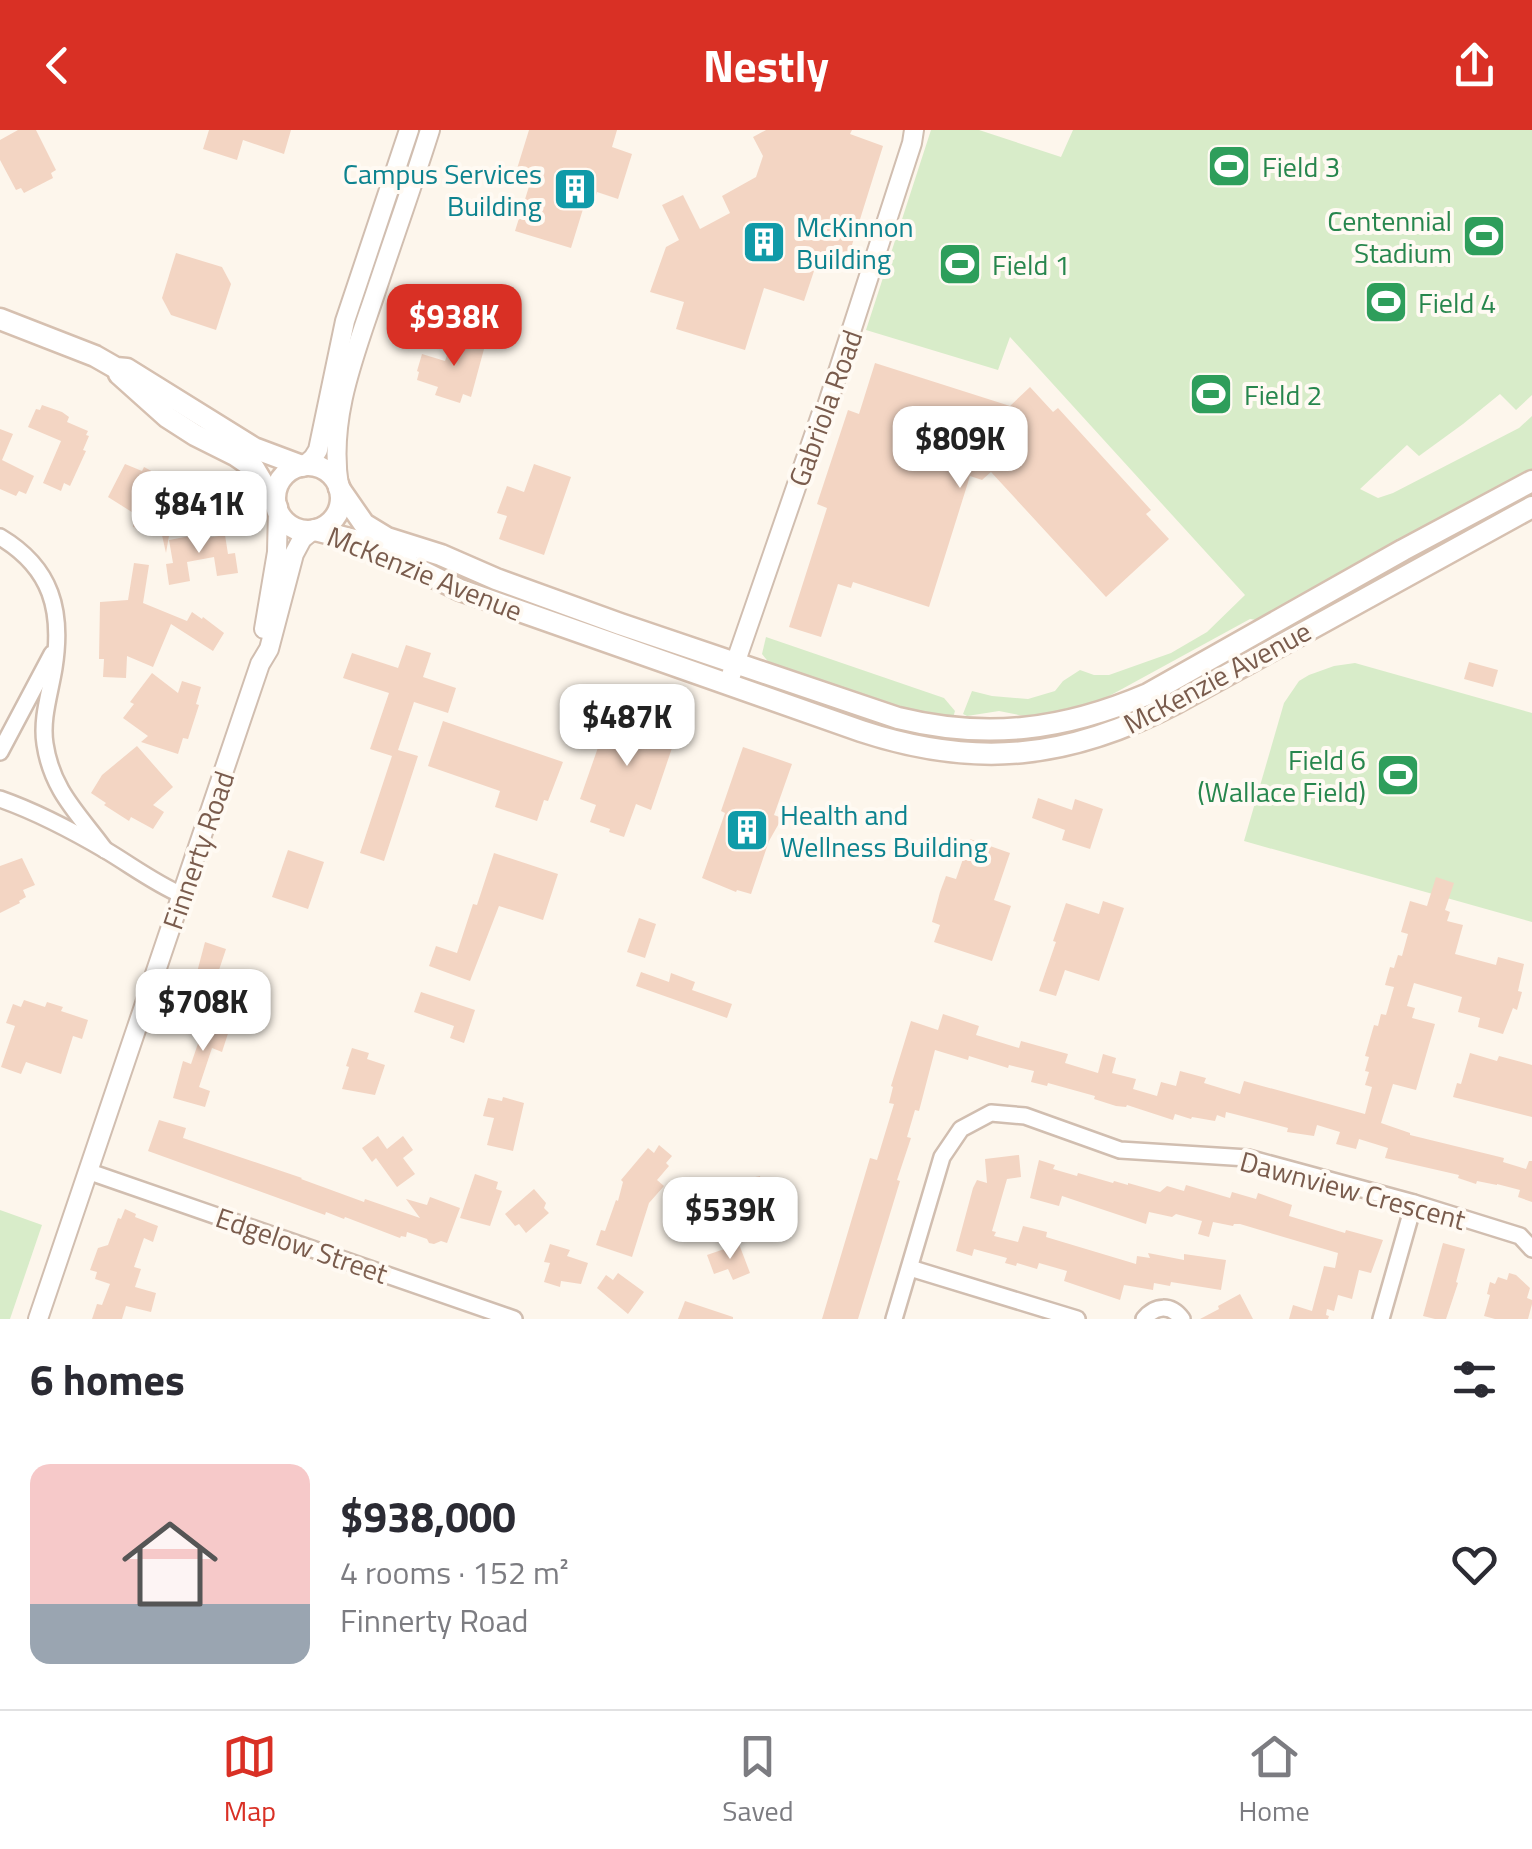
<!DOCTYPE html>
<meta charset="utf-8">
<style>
body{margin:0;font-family:"Titillium Web",sans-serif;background:#f2f2f3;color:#2b2b33;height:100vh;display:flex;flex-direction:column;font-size:38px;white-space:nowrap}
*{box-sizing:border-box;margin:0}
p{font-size:32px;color:#7c7c81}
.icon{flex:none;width:55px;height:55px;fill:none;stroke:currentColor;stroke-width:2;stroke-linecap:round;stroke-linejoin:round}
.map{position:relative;height:1189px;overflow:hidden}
.panel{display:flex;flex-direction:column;background:#fff;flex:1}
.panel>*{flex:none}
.price{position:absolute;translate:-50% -85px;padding:0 22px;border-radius:20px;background:#fff;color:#222;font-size:32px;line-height:65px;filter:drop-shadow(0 2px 5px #0008)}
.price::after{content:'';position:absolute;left:50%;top:60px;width:30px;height:22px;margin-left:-15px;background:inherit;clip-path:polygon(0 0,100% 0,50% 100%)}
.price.selected{background:#d93025;color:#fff}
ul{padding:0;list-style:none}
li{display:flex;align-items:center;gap:30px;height:250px;padding:0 30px}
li+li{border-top:2px solid #e1e1e2}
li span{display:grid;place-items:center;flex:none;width:280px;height:200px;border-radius:20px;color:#555}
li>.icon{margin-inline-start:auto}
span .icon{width:120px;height:120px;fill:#fffc;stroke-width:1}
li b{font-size:42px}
h2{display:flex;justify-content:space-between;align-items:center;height:120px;padding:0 30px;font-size:42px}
header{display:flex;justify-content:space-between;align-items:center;height:130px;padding:0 30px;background:#d93025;color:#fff;font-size:45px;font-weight:700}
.dock{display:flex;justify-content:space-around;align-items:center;height:140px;border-top:2px solid #e1e1e2;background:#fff;font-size:28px;color:#7c7c81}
.dock a{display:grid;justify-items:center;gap:5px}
.dock .selected{color:#d93025}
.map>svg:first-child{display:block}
.green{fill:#d8ecc9}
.building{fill:#f3d5c3}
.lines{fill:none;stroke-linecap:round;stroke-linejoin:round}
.minor-casing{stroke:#d1beb0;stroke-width:20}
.tertiary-casing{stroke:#d1beb0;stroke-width:22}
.secondary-casing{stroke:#d6c0b0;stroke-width:25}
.minor{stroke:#fff;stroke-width:15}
.tertiary{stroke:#fff;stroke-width:18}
.secondary{stroke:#fff;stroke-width:20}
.labels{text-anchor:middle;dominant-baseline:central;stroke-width:8;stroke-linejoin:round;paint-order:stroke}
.leisure-label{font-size:28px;fill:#27864d;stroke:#fffaf3;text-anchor:start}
.culture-label{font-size:28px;fill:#0d838f;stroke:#fffaf3;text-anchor:start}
.street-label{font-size:28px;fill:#7a5c4d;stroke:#fffaf3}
</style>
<header><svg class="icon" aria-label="back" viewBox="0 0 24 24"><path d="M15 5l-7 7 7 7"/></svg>Nestly<svg class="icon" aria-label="share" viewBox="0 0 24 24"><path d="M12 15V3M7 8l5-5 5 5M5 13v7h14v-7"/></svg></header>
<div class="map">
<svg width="1532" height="1189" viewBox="0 0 1532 1189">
<rect width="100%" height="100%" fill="#fdf6ec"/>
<g class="green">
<polygon points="931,0 979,0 1061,27 1073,0 1532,0 1532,265 1516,280 1500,264 1463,294 1419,326 1407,315 1360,359 1378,368 1393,363 1519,298 1532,286 1532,345 1257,494 1257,490 1250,489 1100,571 1051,583 1024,586 999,581 967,586 963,584 972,561 992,566 1028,569 1055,561 1063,551 1080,540 1094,545 1109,545 1171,523 1207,502 1245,465 1010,207 998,240 866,200"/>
<polygon points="766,507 944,568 955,581 952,591 919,585 770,534 762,524"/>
<polygon points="1355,533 1532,583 1532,792 1244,711 1284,573 1299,551 1309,545 1334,536"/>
<polygon points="0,1080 42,1095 10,1189 0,1189"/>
</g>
<g class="building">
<polygon points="18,0 36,0 56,40 51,43 53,48 24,63 21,58 16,60 0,30 0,10"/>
<polygon points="209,0 291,0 284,24 243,10 237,30 203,19"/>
<polygon points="529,0 617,0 612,17 632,24 618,69 597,62 595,69 587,66 571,118 515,101 532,47 516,42"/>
<polygon points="766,0 852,0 850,4 883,16 846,134 819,126 804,171 764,158 745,220 676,199 684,172 650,162 666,117 679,110 662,75 683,65 700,99 730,83 722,66 756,47 763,26 753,7"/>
<polygon points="176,123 222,137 231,154 216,200 171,185 162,168"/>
<polygon points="462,203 480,208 477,216 484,219 471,267 463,264 460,273 435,265 438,257 417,250 419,242 417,241 422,224 445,231 453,208 460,210"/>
<polygon points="875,233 1010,276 1030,257 1053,282 1058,278 1151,380 1146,384 1169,409 1106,467 991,342 982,350 970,346 929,477 853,452 851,458 838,454 821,507 789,497 827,378 817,374 848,280 859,284"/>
<polygon points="42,275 62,282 69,287 67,292 88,301 86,305 89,306 83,320 86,321 70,356 64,353 61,361 43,353 61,311 28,297 36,279 40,280"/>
<polygon points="0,299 13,304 2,330 34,346 26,364 19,361 16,366 0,359"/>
<polygon points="125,334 142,341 144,337 159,345 161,341 179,350 177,354 192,362 182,381 174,377 166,423 157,383 155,400 133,397 135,384 108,367"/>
<polygon points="534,334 571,347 544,425 499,409 507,386 497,383 507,356 524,362"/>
<polygon points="206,403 206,408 225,405 228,424 235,423 238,443 217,446 214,427 187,432 190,451 169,455 166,434 173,433 169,410"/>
<polygon points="134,433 149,435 143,473 187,491 192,482 202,489 203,487 224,503 213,521 171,494 153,537 127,526 126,548 103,547 104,529 99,529 100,472 128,470"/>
<polygon points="406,515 431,523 423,547 456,558 448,583 414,572 398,620 418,626 384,731 360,723 392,626 370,619 389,563 343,548 352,523 398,538"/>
<polygon points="1469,532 1498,540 1493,557 1464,549"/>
<polygon points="152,543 178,563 182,551 201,557 196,574 199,575 188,609 183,608 178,624 141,612 148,606 123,588 134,574 130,572"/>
<polygon points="617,576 675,595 667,617 672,618 651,680 636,674 624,707 609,702 610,699 590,692 596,675 580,669 602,606 606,607"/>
<polygon points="443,591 563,632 548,671 544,670 537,691 495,677 500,661 428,636"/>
<polygon points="137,616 173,657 153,675 164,682 153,699 131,687 129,691 104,675 106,673 91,663 102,645"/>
<polygon points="743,617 792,634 774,685 782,688 769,711 751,764 737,760 736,762 702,748 725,683 721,681"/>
<polygon points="1038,668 1072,680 1075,669 1103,679 1090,719 1062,710 1065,700 1032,688"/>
<polygon points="970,709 1010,723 994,770 1011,776 992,831 934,812 940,795 932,792 940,762 946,746 956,749"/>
<polygon points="288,720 324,732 308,779 272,767"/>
<polygon points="494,723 558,744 543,790 499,776 470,851 429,836 436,816 457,823 473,774 477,775"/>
<polygon points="22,728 35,755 23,760 26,767 19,771 20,773 0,783 0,736"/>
<polygon points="1436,747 1454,753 1445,780 1450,782 1447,791 1463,795 1455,824 1496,835 1498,827 1524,834 1518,861 1522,862 1517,880 1513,878 1503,904 1478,897 1480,888 1458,882 1462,867 1414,853 1407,876 1415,878 1412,888 1435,894 1416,960 1393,954 1381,993 1410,1003 1410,1005 1504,1028 1503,1032 1526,1039 1529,1031 1532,1031 1532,1072 1518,1067 1520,1060 1497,1054 1497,1055 1477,1051 1476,1054 1458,1048 1459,1045 1385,1028 1388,1018 1359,1009 1356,1019 1336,1014 1340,1002 1317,995 1314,1006 1287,1002 1288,998 1226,982 1225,988 1217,985 1215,991 1192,987 1191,989 1175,984 1173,990 1127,975 1126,977 1116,976 1094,969 1095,966 1048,953 1047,956 1031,952 1034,941 1009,935 1008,938 969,926 968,930 935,920 919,981 915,980 907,1007 911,1008 897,1050 900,1051 858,1189 822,1189 870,1028 877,1030 894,974 889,973 893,957 891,956 911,891 938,900 943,884 979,896 976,905 1019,918 1021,911 1068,924 1065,933 1098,943 1103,924 1116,928 1112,943 1136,949 1133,959 1157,966 1161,952 1176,956 1180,941 1206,948 1204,953 1240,964 1244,951 1365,984 1372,957 1365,955 1369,942 1365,941 1369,927 1365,926 1374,895 1378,896 1381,884 1386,885 1394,857 1385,855 1390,837 1394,838 1398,825 1402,826 1408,804 1401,802 1410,771 1427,776"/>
<polygon points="1103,771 1124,778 1099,851 1065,840 1056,866 1039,861 1056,812 1053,811 1066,773 1099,784"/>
<polygon points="639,788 656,794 645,828 627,822"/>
<polygon points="205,812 226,819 215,852 196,846"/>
<polygon points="641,842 669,852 671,843 695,852 692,860 732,874 727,888 636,856"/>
<polygon points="421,862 475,880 464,913 450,908 454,896 414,882"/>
<polygon points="24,870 45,877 47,872 63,877 61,881 88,890 82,909 73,906 61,944 26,932 21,944 1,937 15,896 6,893 13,874 21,877"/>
<polygon points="198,873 234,885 222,922 212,918 199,957 210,961 205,977 173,968 183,931 191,934 204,896 192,892"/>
<polygon points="352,918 369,923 367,929 385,935 375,965 342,959 349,937 346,936"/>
<polygon points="1470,923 1497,931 1499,926 1532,935 1532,987 1453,967 1457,953 1461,954"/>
<polygon points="503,967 524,973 513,1021 487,1015 494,988 483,986 488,968 502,971"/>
<polygon points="159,990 186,998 183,1008 302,1048 301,1049 364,1072 365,1069 420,1088 406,1069 427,1075 430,1067 460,1078 447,1113 441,1111 434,1114 429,1113 427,1109 407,1102 406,1107 401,1106 400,1108 345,1087 344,1089 326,1082 325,1085 148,1021"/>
<polygon points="378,1006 387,1019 403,1006 413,1020 403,1028 415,1044 397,1057 376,1028 372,1032 362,1018"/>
<polygon points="659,1015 672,1026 666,1033 669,1036 657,1050 664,1056 649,1073 632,1127 596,1115 601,1100 605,1101 616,1070 618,1071 623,1052 621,1050 648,1018 654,1023"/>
<polygon points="1019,1025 1021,1047 1007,1049 992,1101 996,1102 994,1106 1018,1112 1023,1096 1047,1102 1046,1107 1136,1134 1137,1126 1150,1128 1148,1123 1184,1130 1184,1124 1226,1130 1221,1160 1171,1152 1170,1156 1154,1153 1153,1160 1124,1155 1120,1170 1064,1151 1067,1141 1039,1133 1037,1139 1017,1133 1016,1136 1005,1133 1007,1128 974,1119 972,1126 956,1121 973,1058 977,1050 987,1053 985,1029"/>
<polygon points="1039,1030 1055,1035 1053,1039 1077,1046 1078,1043 1113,1053 1114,1051 1128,1055 1128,1053 1160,1062 1167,1056 1184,1061 1186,1055 1230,1068 1232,1062 1256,1069 1258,1063 1292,1075 1289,1086 1345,1103 1346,1100 1383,1110 1371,1143 1359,1140 1352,1169 1338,1165 1334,1181 1327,1179 1326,1185 1329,1186 1328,1189 1289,1189 1293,1175 1312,1181 1324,1136 1335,1138 1338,1123 1240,1094 1234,1094 1233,1096 1213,1092 1209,1107 1198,1104 1202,1091 1176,1084 1172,1087 1149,1082 1146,1094 1062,1066 1059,1076 1030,1068"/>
<polygon points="475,1044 498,1052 496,1059 502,1061 490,1096 460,1088"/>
<polygon points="760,1046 762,1054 765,1053 769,1073 765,1073 770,1094 744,1099 742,1088 734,1090 726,1053"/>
<polygon points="534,1059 546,1073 544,1078 549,1083 526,1103 519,1094 515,1096 505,1084"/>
<polygon points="125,1079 136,1084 135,1087 158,1096 153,1112 144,1108 134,1137 141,1139 135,1157 156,1163 151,1182 126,1176 122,1189 92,1189 97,1174 102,1175 110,1154 95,1149 97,1142 90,1140 98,1118 108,1115 118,1088 121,1089"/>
<polygon points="1443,1113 1465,1119 1456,1152 1458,1153 1446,1189 1435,1189 1423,1186"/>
<polygon points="550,1114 570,1120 567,1126 588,1133 581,1154 561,1151 560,1157 544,1152 550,1133 544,1132"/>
<polygon points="739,1114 750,1143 733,1150 728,1139 714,1144 707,1125"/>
<polygon points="618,1143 644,1162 628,1184 597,1158 606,1145 613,1150"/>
<polygon points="1509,1143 1516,1145 1530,1158 1527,1168 1532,1170 1532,1174 1528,1189 1495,1189 1484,1186 1490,1165 1487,1164 1490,1152 1495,1154 1498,1147 1507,1150"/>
<polygon points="1240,1164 1253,1189 1200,1189 1219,1179 1218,1176"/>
<polygon points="685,1171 733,1187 733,1189 678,1189"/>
</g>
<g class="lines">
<g class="minor-casing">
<g id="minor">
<path d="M0,407C52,438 63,481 54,538C50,563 41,589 45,614C52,661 79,684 105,720"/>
<polyline points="0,622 52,524"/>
<path d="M0,669C37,682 73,701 107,721C132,736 156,754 182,765"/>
<polyline points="90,1042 514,1189"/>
<polyline points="910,1138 1077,1189"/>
<polyline points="894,1189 942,1027 961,999 991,983 1025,986 1120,1020 1248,1028 1414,1073 1520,1106 1532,1119"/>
<path d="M1144,1189C1155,1175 1171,1174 1182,1189"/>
<polyline points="1381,1189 1414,1073"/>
</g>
</g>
<g class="tertiary-casing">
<g id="tertiary">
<polyline points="304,336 313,328 318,320 345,191 409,0"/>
<path d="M339,356C328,288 355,224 376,161C394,107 413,54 430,0"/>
<polyline points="264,499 277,422 278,379"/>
<polyline points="728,554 821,285 826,279 912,13 914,0"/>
<polyline points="38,1189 260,534 269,519 294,424 302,409 313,400"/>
</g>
</g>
<g class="secondary-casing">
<g id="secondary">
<polyline points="0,189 95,226 116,238 127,239 254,318 302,336"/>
<polyline points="119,244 167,287 195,305 235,325 254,338 277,377"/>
<circle cx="308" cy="368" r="33"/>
<path d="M339,358L364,394L387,408L441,425L496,449L620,494L898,588C987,610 1064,600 1148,564L1403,420L1532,351"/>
<path d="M315,400L354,410L387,424L460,460L861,601C976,639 1069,629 1176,573L1532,377"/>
</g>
</g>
<use href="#minor" class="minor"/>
<use href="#tertiary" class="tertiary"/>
<use href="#secondary" class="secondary"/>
</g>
<defs>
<g id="stadium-square" transform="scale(2.25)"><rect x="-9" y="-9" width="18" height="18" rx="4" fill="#2e9e5b" stroke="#fffaf3"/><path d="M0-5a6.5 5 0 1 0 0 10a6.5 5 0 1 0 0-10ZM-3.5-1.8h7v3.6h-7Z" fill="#fff"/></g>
<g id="building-square" transform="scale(2.25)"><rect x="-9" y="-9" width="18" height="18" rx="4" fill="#0f9aa8" stroke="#fffaf3"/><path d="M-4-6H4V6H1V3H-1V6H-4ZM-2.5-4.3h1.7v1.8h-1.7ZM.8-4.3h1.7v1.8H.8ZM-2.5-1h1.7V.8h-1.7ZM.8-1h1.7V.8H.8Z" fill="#fff"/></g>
</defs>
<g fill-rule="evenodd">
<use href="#stadium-square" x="1229" y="36"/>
<use href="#building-square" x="575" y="59"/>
<use href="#stadium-square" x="1484" y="106"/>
<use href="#building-square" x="764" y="112"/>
<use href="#stadium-square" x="960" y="134"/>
<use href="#stadium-square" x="1386" y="172"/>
<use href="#stadium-square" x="1211" y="264"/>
<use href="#stadium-square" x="1398" y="645"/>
<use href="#building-square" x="747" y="700"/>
</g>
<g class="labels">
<g class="leisure-label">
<text x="1262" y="36">Field 3</text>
<text x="1452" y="90" text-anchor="end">Centennial<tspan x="1452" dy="32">Stadium</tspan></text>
<text x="992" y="134">Field 1</text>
<text x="1418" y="172">Field 4</text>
<text x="1244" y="264">Field 2</text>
<text x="1366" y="629" text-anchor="end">Field 6<tspan x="1366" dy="32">(Wallace Field)</tspan></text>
</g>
<g class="culture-label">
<text x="542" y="43" text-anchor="end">Campus Services<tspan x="542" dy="32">Building</tspan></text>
<text x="796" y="96">McKinnon<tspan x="796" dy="32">Building</tspan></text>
<text x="780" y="684">Health and<tspan x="780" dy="32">Wellness Building</tspan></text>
</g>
<g class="street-label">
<text transform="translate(825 278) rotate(-70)">Gabriola Road</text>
<text transform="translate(425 443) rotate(22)">McKenzie Avenue</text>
<text transform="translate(1217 547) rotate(-28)">McKenzie Avenue</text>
<text transform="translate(198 720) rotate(-71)">Finnerty Road</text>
<text transform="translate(1353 1060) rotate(15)">Dawnview Crescent</text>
<text transform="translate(302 1115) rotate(19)">Edgelow Street</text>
</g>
</g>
</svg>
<b class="price selected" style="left:454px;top:239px">$938K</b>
<b class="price" style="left:960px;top:361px">$809K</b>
<b class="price" style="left:199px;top:426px">$841K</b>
<b class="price" style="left:627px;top:639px">$487K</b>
<b class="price" style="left:203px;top:924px">$708K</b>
<b class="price" style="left:730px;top:1132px">$539K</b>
</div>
<section class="panel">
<h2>6 homes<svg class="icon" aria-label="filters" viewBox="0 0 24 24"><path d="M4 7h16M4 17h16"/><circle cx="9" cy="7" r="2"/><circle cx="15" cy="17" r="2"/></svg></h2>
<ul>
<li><span style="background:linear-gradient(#f6c9c9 70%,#9aa5b1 0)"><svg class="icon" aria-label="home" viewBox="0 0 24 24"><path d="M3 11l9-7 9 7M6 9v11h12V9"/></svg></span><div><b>$938,000</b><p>4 rooms · 152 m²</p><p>Finnerty Road</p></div><svg class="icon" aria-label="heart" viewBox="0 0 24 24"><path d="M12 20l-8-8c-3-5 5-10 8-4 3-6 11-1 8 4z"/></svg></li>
</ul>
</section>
<nav class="dock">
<a class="selected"><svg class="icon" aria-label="map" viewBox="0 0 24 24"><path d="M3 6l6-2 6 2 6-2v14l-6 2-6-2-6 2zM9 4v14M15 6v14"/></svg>Map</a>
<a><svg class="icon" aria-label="saved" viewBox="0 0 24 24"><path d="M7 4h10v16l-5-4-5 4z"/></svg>Saved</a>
<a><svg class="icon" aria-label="home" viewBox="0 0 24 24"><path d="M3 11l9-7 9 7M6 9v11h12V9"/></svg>Home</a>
</nav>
